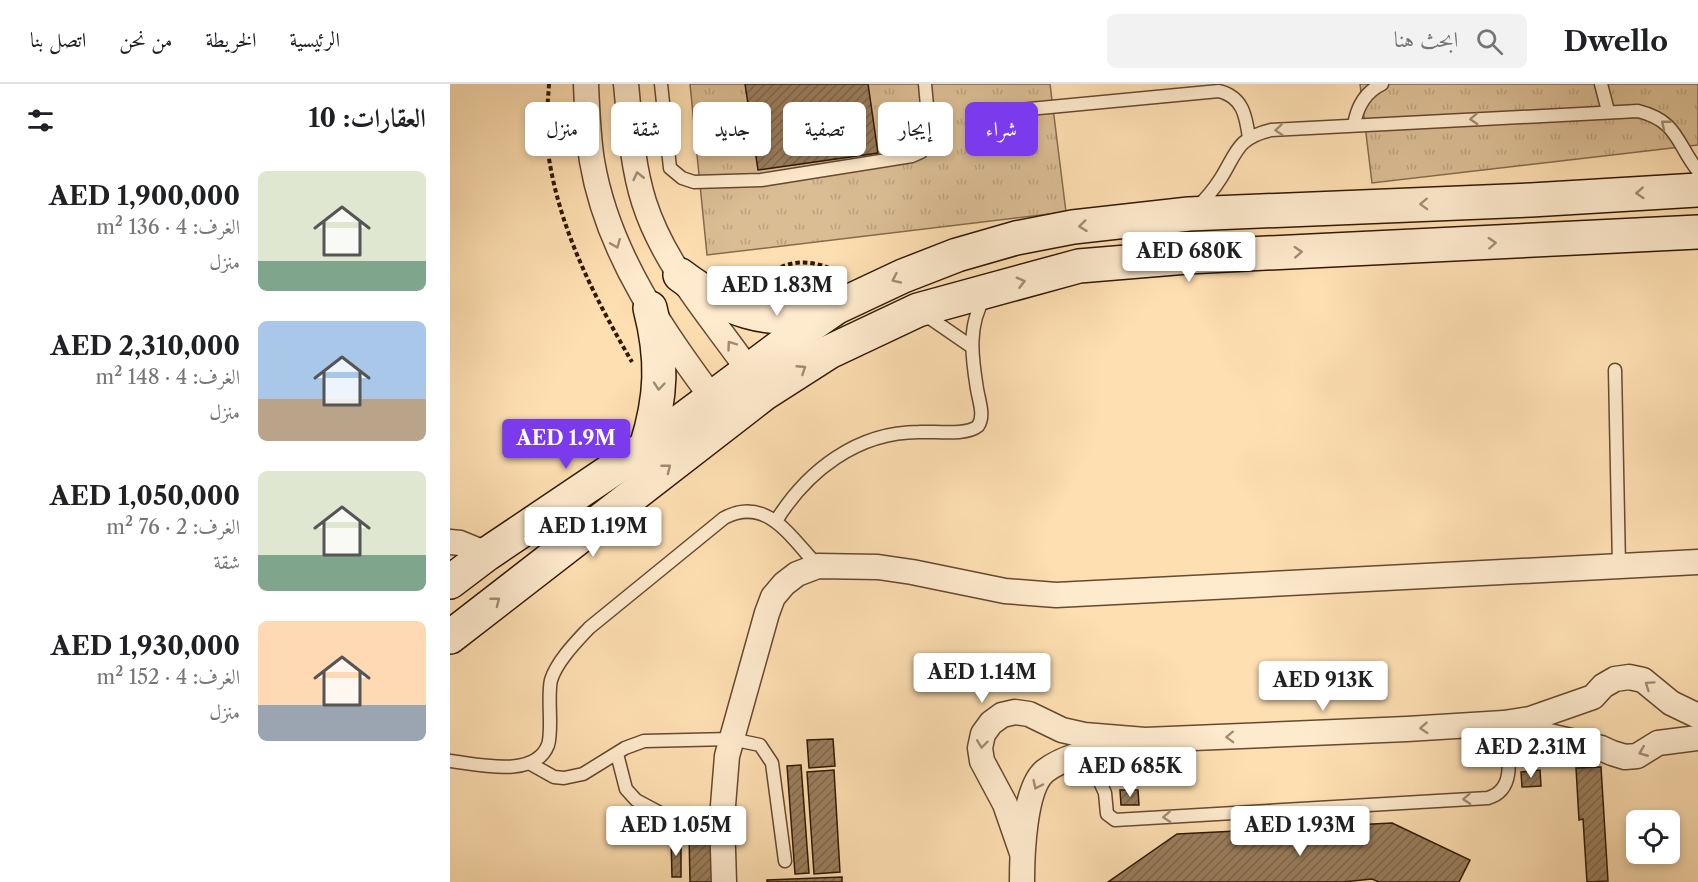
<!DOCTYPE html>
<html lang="ar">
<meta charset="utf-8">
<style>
body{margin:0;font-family:"Libre Caslon Text",Amiri,serif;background:#f2f2f2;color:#202124;direction:rtl;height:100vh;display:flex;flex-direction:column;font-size:22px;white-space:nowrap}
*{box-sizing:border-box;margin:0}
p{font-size:20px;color:#757577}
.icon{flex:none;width:33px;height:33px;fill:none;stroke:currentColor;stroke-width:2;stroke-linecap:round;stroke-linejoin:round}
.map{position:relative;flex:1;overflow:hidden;direction:ltr}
.panel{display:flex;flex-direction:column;background:#fff;width:450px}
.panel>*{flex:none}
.top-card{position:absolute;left:18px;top:18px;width:570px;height:54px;direction:rtl;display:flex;gap:12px}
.tools{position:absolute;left:1176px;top:726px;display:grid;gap:12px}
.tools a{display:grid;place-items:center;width:54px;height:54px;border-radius:9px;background:#fff;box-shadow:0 3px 9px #0003;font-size:30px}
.price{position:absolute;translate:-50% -51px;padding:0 14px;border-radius:6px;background:#fff;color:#222;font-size:20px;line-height:39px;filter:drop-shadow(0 2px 3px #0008)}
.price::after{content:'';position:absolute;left:50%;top:36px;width:18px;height:14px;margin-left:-9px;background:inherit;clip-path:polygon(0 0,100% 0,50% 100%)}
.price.active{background:#7c3aed;color:#fff}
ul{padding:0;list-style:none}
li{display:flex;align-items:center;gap:18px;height:150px;padding:0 24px}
li span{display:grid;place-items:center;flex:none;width:168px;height:120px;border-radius:9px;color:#555}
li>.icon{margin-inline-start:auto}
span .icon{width:72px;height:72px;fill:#fffc;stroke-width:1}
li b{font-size:26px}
h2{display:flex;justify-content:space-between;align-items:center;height:72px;padding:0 24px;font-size:26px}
.chip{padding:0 21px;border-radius:9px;background:#fff;box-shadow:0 3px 9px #0003;font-size:21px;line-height:54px}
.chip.active{background:#7c3aed;color:#fff}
header{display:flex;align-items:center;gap:36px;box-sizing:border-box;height:84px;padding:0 30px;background:#fff;border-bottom:2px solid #e0e0e0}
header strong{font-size:28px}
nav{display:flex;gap:33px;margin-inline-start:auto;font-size:21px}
.search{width:420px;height:54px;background:#f2f2f2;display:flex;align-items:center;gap:15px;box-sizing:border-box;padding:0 21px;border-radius:9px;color:#757577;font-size:22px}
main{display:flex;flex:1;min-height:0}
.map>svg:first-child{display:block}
.grass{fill:url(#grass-tufts);stroke:#866a4c;stroke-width:1.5}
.building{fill:url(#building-hatch);stroke:#301803;stroke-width:1.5}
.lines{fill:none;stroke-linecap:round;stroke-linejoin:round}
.lane-casing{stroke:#644a2f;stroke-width:15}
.street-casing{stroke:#644a2f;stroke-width:27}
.secondary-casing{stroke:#301803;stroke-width:36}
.path{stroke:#301803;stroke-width:4;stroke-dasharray:4.5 3;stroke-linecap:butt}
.lane{stroke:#feeacd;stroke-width:12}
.street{stroke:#feeacd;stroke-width:24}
.secondary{stroke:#feeacd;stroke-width:33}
.oneway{stroke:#a18c72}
</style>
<header>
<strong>Dwello</strong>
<div class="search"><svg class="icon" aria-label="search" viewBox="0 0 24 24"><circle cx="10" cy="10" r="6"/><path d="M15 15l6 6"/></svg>ابحث هنا</div>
<nav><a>الرئيسية</a><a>الخريطة</a><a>من نحن</a><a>اتصل بنا</a></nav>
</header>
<main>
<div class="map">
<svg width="1248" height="798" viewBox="0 0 1248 798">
<defs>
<pattern id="grass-tufts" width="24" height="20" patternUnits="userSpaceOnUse" patternTransform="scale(1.5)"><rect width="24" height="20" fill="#dbbd94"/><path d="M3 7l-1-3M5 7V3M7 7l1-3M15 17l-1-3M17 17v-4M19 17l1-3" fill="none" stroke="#bca27e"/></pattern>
<pattern id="building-hatch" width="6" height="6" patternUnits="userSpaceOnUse" patternTransform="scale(1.5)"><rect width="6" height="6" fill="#9b7f5e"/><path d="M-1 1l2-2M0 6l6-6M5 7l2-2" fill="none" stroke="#7f674b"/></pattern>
</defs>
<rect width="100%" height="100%" fill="#fedfb2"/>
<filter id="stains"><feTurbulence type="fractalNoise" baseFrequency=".00333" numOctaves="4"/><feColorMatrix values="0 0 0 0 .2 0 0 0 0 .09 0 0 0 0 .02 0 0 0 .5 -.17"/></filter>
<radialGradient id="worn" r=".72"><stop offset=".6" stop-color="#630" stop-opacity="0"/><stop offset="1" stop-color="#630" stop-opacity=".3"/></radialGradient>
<g class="grass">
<polygon points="240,0 600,0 616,128 257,171"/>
<polygon points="910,0 1248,0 1248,61 922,99"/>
</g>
<g class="building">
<polygon points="295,0 418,0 428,69 308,86"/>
<polygon points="383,655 385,682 359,684 357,656"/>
<polygon points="351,681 359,789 345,790 337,682"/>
<polygon points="1151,683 1158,797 1137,798 1133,735 1129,736 1126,684"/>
<polygon points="384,686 390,788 364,790 357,688"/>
<polygon points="1090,686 1091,702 1072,703 1071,688"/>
<polygon points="670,706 688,706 689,721 671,721"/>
<polygon points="942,739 1020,776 1009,798 929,798 922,795 893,798 658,798 727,750"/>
<polygon points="239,749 263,749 264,798 240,798"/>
<polygon points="221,753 231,753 231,793 222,793"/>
<polygon points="392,793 392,798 317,798 317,796"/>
</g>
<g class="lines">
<g class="lane-casing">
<g id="lane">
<polyline points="211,0 220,84 232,94 244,98 311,96 462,72 471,68 480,55 475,0"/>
<polyline points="1151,0 1158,27"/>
<path d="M536,29L769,7C793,13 796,32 799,54"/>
<path d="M904,41C907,23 915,8 932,0"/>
<path d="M746,124C756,115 764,105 771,94C787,68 787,54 821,46L1188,27C1228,37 1226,59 1248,87"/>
<polyline points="474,230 522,263"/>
<polyline points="1165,286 1169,482"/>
<path d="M326,437C357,387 407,348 469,348C485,347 516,352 528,342C535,332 529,317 527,305C522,274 517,241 535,213"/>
<path d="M637,669L655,709L657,730L665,736L1038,714C1070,705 1056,663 1054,639"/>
<polyline points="167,670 176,705 186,716 214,731 228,736 272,734"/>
<path d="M0,677C27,680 85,695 98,661C103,646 97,613 101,596C107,577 126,558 139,544L274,434C317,411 341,454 368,482"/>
<polyline points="79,679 104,693 114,694 133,690 175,664 194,657 281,655 310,661 322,679 335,777"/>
</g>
</g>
<g class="street-casing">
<g id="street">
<path d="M136,0C137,26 138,52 142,77C158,172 215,250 271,326"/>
<path d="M176,0C180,40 182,80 194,118C216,187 269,241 308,300"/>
<polyline points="0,458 10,459 37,470"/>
<polyline points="1059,640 1099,652 1151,664 1162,669 1175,673 1187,672 1208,659 1248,654"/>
<polyline points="572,769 555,720 532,677 530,664 533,650 541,639 552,631 565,628 579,630 612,646 634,651 695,656 957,645 1054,639 1080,635 1143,613 1153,602 1165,595 1179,593 1193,596 1221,619 1248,632"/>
<polyline points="274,798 272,734 277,672 317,529 323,513 334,500 347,490 368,482 428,483 462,488 555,507 606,511 1248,478"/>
<path d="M572,798C572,771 574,704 595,687C616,671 644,667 669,662"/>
</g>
</g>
<g class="secondary-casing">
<g id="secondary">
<path d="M230,191C275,225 317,243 374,227"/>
<path d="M196,363C212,313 213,274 200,224"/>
<polyline points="0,498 37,470 196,363 342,254 387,223 453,192 507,171 566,154 623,143 739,130 1081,116 1248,106"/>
<polyline points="0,553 315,309 379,268 468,226 629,182 737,173 1248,148"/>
</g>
</g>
<g class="path">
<path d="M99,0C98,19 95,41 97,60C106,139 143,211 182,278"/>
<path d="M310,204C324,178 352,173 379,184"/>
</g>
<use href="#lane" class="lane"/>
<use href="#street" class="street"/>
<use href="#secondary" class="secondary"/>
</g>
<defs><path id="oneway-chevron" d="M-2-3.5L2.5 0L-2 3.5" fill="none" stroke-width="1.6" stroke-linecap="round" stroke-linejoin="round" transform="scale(1.5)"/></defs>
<g class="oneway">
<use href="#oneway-chevron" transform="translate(1024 35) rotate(177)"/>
<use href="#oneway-chevron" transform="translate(1215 40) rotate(-141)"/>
<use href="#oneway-chevron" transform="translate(829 46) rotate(175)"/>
<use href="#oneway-chevron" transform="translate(188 92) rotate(-103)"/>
<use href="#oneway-chevron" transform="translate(1190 109) rotate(176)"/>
<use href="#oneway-chevron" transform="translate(974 120) rotate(178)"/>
<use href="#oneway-chevron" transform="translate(633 142) rotate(173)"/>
<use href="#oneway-chevron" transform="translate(1042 159) rotate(-3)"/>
<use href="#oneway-chevron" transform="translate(166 160) rotate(68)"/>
<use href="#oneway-chevron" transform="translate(848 168) rotate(-3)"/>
<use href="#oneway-chevron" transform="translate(446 195) rotate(155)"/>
<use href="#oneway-chevron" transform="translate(571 198) rotate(-15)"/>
<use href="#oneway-chevron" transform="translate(281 261) rotate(-126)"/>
<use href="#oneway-chevron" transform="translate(352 285) rotate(-33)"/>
<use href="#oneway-chevron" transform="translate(209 302) rotate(95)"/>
<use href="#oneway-chevron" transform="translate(217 384) rotate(-38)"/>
<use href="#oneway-chevron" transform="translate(46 517) rotate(-38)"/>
<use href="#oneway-chevron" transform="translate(1199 601) rotate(-145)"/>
<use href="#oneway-chevron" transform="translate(974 644) rotate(176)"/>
<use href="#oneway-chevron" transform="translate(780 653) rotate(178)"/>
<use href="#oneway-chevron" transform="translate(532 660) rotate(97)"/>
<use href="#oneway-chevron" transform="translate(1193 668) rotate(158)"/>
<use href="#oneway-chevron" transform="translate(587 701) rotate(115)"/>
<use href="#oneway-chevron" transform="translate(1017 715) rotate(177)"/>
<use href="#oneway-chevron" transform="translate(717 733) rotate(177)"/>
</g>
<rect width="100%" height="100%" filter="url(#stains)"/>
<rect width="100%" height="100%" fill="url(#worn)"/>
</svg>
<div class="tools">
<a><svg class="icon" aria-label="locate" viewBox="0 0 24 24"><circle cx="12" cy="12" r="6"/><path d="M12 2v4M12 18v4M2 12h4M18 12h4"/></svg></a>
</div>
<b class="price" style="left:739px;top:199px">AED 680K</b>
<b class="price" style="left:327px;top:233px">AED 1.83M</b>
<b class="price active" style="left:116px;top:386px">AED 1.9M</b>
<b class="price" style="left:143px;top:474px">AED 1.19M</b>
<b class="price" style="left:532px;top:620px">AED 1.14M</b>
<b class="price" style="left:873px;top:628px">AED 913K</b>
<b class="price" style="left:1081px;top:695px">AED 2.31M</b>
<b class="price" style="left:680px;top:714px">AED 685K</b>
<b class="price" style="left:226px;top:773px">AED 1.05M</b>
<b class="price" style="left:850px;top:773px">AED 1.93M</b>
<div class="top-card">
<a class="chip active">شراء</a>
<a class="chip">إيجار</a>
<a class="chip">تصفية</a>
<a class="chip">جديد</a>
<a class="chip">شقة</a>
<a class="chip">منزل</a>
</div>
</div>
<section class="panel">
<h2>العقارات: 10<svg class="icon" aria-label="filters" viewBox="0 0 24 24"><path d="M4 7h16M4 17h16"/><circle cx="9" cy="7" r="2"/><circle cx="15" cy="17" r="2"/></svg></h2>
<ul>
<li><span style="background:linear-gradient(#dfe7d0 75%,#7fa58c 0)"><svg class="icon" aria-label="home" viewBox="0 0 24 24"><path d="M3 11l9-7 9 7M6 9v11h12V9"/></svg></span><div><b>AED 1,900,000</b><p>الغرف: 4 · 136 m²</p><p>منزل</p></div></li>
<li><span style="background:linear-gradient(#a9c7e8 65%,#b9a48a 0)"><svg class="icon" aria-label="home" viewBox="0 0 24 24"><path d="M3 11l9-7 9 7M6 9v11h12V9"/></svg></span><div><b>AED 2,310,000</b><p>الغرف: 4 · 148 m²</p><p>منزل</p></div></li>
<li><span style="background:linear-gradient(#dfe7d0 70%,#7fa58c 0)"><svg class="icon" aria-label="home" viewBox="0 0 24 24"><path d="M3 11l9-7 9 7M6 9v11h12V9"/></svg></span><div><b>AED 1,050,000</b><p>الغرف: 2 · 76 m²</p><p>شقة</p></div></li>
<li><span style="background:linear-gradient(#ffd9b3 70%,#9aa5b1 0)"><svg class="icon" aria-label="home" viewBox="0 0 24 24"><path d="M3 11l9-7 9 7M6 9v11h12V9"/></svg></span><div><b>AED 1,930,000</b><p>الغرف: 4 · 152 m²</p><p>منزل</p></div></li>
</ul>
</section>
</main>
